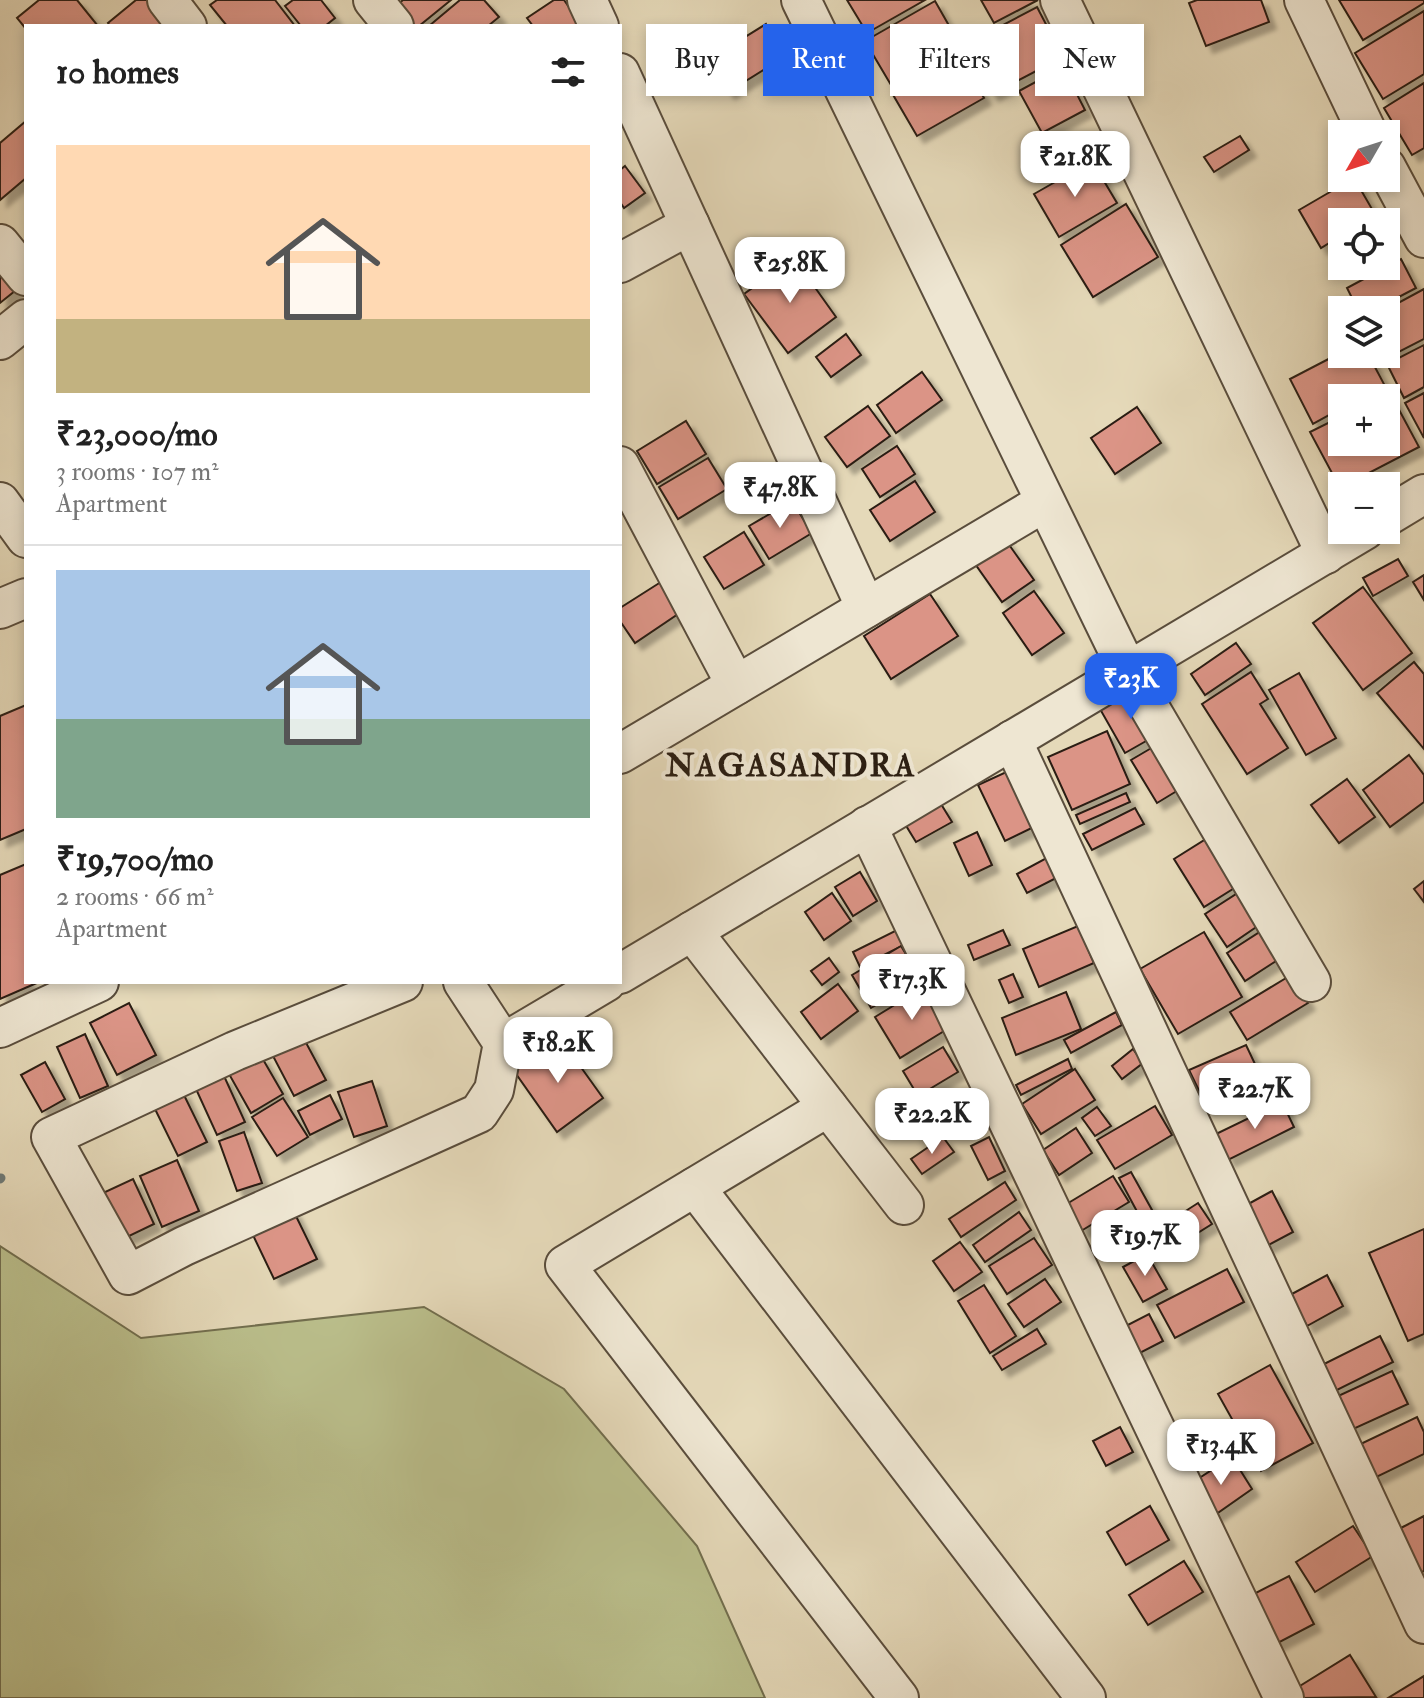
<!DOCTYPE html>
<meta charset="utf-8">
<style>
body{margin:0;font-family:"IM FELL Double Pica",serif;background:#f2f2f2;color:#222;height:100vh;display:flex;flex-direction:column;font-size:30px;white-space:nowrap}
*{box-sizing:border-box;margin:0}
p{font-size:26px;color:#767676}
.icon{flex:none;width:44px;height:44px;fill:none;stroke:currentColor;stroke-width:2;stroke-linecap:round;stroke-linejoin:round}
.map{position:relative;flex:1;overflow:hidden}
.drawer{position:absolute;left:24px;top:24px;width:598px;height:960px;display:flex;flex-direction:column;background:#fff;border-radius:0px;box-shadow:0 4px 12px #0003}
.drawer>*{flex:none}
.top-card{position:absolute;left:646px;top:24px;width:658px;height:72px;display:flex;gap:16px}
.needle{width:52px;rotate:231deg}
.fabs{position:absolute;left:1328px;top:120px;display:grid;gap:16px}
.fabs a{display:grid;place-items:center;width:72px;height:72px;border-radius:0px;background:#fff;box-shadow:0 4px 12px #0003;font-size:40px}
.price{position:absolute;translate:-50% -68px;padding:0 18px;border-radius:16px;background:#fff;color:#222;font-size:26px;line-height:52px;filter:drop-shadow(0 2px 4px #0008)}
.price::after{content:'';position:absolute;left:50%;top:48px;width:24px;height:18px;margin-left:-12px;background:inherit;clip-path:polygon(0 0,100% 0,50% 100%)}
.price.active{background:#2563eb;color:#fff}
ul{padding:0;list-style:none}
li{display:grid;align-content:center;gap:16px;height:424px;padding:0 32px}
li+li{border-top:2px solid #e0e0e0}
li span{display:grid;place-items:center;height:248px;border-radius:0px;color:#555}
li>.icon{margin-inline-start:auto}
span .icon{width:144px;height:144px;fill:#fffc;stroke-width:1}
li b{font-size:34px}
h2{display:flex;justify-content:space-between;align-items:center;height:96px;padding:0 32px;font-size:34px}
.chip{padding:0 28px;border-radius:0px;background:#fff;box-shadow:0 4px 12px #0003;font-size:28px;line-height:72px}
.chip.active{background:#2563eb;color:#fff}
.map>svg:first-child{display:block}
.green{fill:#babe8b;stroke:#726e4e;stroke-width:2}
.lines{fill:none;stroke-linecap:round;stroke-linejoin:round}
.stream{stroke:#6e7a77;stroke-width:9}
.building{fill:#db9486;stroke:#2b1e12;stroke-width:2;filter:url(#shadow)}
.minor-casing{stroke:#5a4d3c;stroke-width:42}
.minor{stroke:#eee6d2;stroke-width:38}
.labels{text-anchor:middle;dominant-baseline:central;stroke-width:8;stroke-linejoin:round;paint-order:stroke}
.district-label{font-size:32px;font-weight:bold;letter-spacing:2px;fill:#2b1e12;stroke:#eee6d2}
</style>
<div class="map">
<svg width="1424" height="1698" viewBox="0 0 1424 1698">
<defs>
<filter id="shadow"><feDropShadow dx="7" dy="7" stdDeviation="2" flood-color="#0004"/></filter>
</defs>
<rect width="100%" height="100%" fill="#e5d9b9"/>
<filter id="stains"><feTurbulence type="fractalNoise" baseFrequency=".0025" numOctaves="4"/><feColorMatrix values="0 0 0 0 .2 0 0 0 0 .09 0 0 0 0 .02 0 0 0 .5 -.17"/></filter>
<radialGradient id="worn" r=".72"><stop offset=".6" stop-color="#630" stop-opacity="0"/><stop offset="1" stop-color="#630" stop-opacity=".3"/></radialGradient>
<polygon class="green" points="0,1246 141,1338 424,1307 564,1389 697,1546 765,1698 0,1698"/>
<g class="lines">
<polyline class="stream" points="0,1179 1,1178"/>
</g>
<g class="building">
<polygon points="39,0 77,0 98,26 26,26 26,29 17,18"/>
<polygon points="136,0 161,0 173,14 159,26 110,26 108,23"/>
<polygon points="217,0 275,0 295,26 227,26 210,5"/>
<polygon points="293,0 321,0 335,18 325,26 301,26 285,6"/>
<polygon points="403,0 451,0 419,26 415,26 397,5"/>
<polygon points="460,0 484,0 499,17 488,26 429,26"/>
<polygon points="554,0 564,0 582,26 533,26 527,18"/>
<polygon points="847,0 925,0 867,33"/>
<polygon points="981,0 1038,0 994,23"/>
<polygon points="1197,0 1261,0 1269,22 1206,46 1189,3"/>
<polygon points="1339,0 1424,0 1424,3 1363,40"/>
<polygon points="935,1 960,45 891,85 865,41"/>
<polygon points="1037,7 1063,57 992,94 965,45"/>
<polygon points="1424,11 1424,74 1383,99 1355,53"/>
<polygon points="766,24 786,56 728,92 708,60"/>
<polygon points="959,55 984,98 917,136 892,93"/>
<polygon points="1063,67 1085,110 1042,133 1019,91"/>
<polygon points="1424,83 1424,148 1412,155 1384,108"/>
<polygon points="26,121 26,178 0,200 0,143"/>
<polygon points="1240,136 1249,150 1214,172 1204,157"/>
<polygon points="1092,161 1117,203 1059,237 1034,194"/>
<polygon points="625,166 645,193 624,208 620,202 620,170"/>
<polygon points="1354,178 1376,216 1365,222 1342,222 1342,235 1321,248 1299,210"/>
<polygon points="1126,204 1158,257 1093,297 1061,245"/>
<polygon points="794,258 836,317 788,353 744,294"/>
<polygon points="1401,259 1416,288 1374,310 1358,310 1347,288"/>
<polygon points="0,260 21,286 0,303"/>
<polygon points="1424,289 1424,339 1387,358 1385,354 1385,310"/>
<polygon points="846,334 861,355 831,377 816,357"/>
<polygon points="1424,345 1424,387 1404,398 1387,364"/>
<polygon points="1342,352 1342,354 1368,354 1385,386 1362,398 1342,398 1342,408 1313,424 1290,379"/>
<polygon points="922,372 942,400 896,433 877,405"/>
<polygon points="1389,391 1419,447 1340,488 1310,432 1342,416 1342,442 1386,442 1386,398 1376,398"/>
<polygon points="1424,393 1424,438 1405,403"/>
<polygon points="868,406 890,436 847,467 825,437"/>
<polygon points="1137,407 1161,443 1115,474 1091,438"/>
<polygon points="686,421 706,454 657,484 637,451"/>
<polygon points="897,446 915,474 880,497 862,469"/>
<polygon points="708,458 727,489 678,519 659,487"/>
<polygon points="915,481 935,512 890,541 870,510"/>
<polygon points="792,501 812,533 769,559 749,526"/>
<polygon points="744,532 764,565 724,589 704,557"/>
<polygon points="1005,539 1034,580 1002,602 973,561"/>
<polygon points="1398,559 1408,576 1373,596 1363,578"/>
<polygon points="1424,575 1424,600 1413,582"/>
<polygon points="664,580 684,610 635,643 620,621 620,608"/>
<polygon points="1363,587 1412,653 1363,690 1313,623"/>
<polygon points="1034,591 1064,633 1032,655 1003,613"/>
<polygon points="930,594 958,636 891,679 864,636"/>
<polygon points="1236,643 1251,664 1205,695 1191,674"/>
<polygon points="1414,662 1424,674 1424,749 1377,693"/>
<polygon points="1251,672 1268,699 1260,704 1288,748 1247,774 1202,704"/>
<polygon points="1299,673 1336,738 1306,755 1269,690"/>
<polygon points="1137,689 1162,732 1125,753 1100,709"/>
<polygon points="26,705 26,829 0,840 0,716"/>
<polygon points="1107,731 1130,784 1072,810 1048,757"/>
<polygon points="1165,740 1190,783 1157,803 1131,760"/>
<polygon points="1409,755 1424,775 1424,802 1390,827 1363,790"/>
<polygon points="1015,768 1040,824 1005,841 978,785"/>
<polygon points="1347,779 1375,817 1339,843 1311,805"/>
<polygon points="1126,793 1130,802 1080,824 1076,815"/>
<polygon points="941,804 952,822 916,842 905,824"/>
<polygon points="1135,808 1144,824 1092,850 1083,834"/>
<polygon points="977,832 992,865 969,876 954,843"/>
<polygon points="1214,834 1244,882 1204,907 1174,859"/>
<polygon points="1052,855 1062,875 1027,893 1017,874"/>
<polygon points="26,864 26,982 39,982 0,999 0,875"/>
<polygon points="860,872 877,901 853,916 835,887"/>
<polygon points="1424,881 1424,902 1414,889"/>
<polygon points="1244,889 1265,921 1227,947 1205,914"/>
<polygon points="832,893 851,921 824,940 805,912"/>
<polygon points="1078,926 1094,963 1039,987 1023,949"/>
<polygon points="1269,926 1287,954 1245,981 1227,953"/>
<polygon points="897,930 904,945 860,967 853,952"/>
<polygon points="1003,930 1010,945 974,960 968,945"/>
<polygon points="1204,932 1242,997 1178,1034 1140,969"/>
<polygon points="901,946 921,979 871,1008 852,975"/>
<polygon points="829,958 839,972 822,985 811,971"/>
<polygon points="1013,974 1023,997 1009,1003 999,980"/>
<polygon points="1291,975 1308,1003 1247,1040 1230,1012"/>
<polygon points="838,984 858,1011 821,1039 801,1012"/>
<polygon points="924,987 949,1028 900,1058 875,1017"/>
<polygon points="1066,992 1081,1029 1016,1055 1002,1018"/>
<polygon points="129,1003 156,1055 117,1075 90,1023"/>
<polygon points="1116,1012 1122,1025 1071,1053 1064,1040"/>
<polygon points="85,1034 108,1086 80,1098 57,1047"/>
<polygon points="560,1038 603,1098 557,1132 514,1071"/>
<polygon points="304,1039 326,1080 294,1096 273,1056"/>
<polygon points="1246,1045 1263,1081 1207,1107 1189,1070"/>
<polygon points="943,1047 958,1072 918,1096 903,1071"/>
<polygon points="1133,1049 1143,1063 1122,1079 1112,1066"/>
<polygon points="261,1056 283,1094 251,1113 229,1074"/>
<polygon points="1068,1059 1072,1069 1021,1095 1016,1085"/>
<polygon points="45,1062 65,1099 42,1112 21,1075"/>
<polygon points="1075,1069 1095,1100 1041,1134 1022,1104"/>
<polygon points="224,1076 245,1122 217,1135 196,1089"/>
<polygon points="372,1081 387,1126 354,1137 338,1092"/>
<polygon points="182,1091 207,1142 178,1156 153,1105"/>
<polygon points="330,1095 342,1119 310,1135 298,1111"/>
<polygon points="283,1098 308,1137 277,1156 252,1117"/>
<polygon points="1282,1102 1294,1127 1228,1160 1216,1134"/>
<polygon points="1155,1106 1172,1135 1115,1169 1097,1140"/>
<polygon points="1097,1107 1111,1126 1095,1136 1082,1118"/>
<polygon points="1076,1128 1092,1153 1059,1175 1043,1150"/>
<polygon points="244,1132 262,1183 237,1191 219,1141"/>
<polygon points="943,1137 954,1152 922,1174 911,1159"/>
<polygon points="989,1137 1005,1171 988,1180 971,1146"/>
<polygon points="177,1160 199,1211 162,1227 140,1176"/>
<polygon points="1131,1172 1152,1210 1140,1217 1119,1178"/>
<polygon points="1113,1176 1129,1202 1081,1231 1065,1205"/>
<polygon points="133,1179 154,1224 125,1238 103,1193"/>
<polygon points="1005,1182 1016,1200 961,1237 949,1219"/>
<polygon points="1272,1191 1293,1232 1263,1248 1241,1208"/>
<polygon points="1198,1203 1212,1224 1180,1244 1167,1223"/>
<polygon points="293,1210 317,1259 274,1279 251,1231"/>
<polygon points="1019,1212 1031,1230 985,1262 973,1245"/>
<polygon points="1424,1229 1424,1334 1408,1341 1369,1253"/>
<polygon points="1034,1238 1052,1265 1007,1294 989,1266"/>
<polygon points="960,1242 982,1272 954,1291 933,1261"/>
<polygon points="1147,1254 1167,1289 1143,1302 1123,1267"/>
<polygon points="1227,1269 1244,1302 1175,1338 1157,1305"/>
<polygon points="1327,1275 1343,1306 1307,1326 1290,1295"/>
<polygon points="1045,1279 1061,1302 1024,1327 1008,1304"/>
<polygon points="984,1285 1016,1336 990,1353 958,1301"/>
<polygon points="1149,1314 1163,1341 1134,1356 1120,1329"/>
<polygon points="1037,1329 1046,1344 1002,1370 993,1356"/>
<polygon points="1380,1336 1393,1362 1331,1393 1318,1367"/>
<polygon points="1270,1365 1313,1443 1261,1471 1218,1394"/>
<polygon points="1392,1371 1408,1404 1351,1430 1336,1397"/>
<polygon points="1417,1417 1424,1432 1424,1454 1364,1483 1348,1450"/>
<polygon points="1120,1427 1133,1452 1106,1466 1093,1441"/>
<polygon points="1232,1457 1252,1489 1212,1517 1190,1484"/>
<polygon points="1150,1506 1169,1540 1126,1565 1107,1532"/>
<polygon points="1424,1516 1424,1571 1417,1574 1395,1531"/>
<polygon points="1353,1526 1373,1556 1315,1592 1296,1562"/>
<polygon points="1184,1561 1203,1592 1148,1625 1129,1595"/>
<polygon points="1289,1576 1314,1624 1272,1646 1246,1598"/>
<polygon points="1350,1655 1376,1697 1301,1698 1295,1689"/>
<polygon points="1424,1676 1424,1698 1388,1698"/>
</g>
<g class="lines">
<g class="minor-casing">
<g id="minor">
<polyline points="167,0 187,26"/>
<polyline points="373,0 394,26"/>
<polyline points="587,0 599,26"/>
<polyline points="801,0 1128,671 1311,982"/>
<polyline points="1060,0 1326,554"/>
<polyline points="1304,0 1368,134"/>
<polyline points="620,73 866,608"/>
<polyline points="1386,167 1424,238"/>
<polyline points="0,244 26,276"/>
<polyline points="620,263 690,225"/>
<polyline points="0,340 26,319"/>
<polyline points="620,466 736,685"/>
<polyline points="0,502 26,538"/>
<polyline points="1386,517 1424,494"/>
<polyline points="0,609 26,598"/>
<polyline points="1012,740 1424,1624"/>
<polyline points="620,754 1045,502"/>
<polyline points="867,826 1284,1698"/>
<polyline points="692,931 904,1205"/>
<polyline points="620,974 1365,530"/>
<polyline points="403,982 235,1051 51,1137 128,1275 184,1246 479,1113 494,1090 503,1043 463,982"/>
<polyline points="0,1028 99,982"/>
<polyline points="503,1043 606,982"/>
<polyline points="828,1107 565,1265 899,1698"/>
<polyline points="695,1187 1086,1698"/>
</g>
</g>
<use href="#minor" class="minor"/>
</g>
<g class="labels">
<g class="district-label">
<text x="791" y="766">NAGASANDRA</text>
</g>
</g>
<rect width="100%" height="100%" filter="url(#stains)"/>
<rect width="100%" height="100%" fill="url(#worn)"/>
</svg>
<div class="fabs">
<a><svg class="needle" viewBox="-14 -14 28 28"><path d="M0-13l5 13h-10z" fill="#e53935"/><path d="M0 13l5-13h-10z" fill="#767676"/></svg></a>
<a><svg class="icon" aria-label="locate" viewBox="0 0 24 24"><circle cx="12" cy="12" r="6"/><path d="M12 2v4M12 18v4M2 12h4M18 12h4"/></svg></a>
<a><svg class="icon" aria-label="layers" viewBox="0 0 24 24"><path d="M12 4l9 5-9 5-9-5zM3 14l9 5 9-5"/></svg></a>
<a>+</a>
<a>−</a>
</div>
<b class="price" style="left:1075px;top:199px">₹21.8K</b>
<b class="price" style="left:790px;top:305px">₹25.8K</b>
<b class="price" style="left:780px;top:530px">₹47.8K</b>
<b class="price active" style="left:1131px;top:721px">₹23K</b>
<b class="price" style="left:912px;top:1022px">₹17.3K</b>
<b class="price" style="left:558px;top:1085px">₹18.2K</b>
<b class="price" style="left:1255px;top:1131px">₹22.7K</b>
<b class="price" style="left:932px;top:1156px">₹22.2K</b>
<b class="price" style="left:1145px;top:1278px">₹19.7K</b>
<b class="price" style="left:1221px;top:1487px">₹13.4K</b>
<div class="top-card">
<a class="chip">Buy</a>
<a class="chip active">Rent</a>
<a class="chip">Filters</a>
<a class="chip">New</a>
</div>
<section class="drawer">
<h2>10 homes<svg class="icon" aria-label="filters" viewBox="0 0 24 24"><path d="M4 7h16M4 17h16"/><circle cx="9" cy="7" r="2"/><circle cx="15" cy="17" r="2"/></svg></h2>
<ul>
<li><span style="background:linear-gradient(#ffd9b3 70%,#c2b280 0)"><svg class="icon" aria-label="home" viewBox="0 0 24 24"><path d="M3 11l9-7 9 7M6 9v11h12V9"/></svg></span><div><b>₹23,000/mo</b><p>3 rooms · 107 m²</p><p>Apartment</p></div></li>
<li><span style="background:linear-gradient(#a9c7e8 60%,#7fa58c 0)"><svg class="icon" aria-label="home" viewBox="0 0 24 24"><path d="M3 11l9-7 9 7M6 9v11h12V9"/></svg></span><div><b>₹19,700/mo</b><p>2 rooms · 66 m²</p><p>Apartment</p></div></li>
</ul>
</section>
</div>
